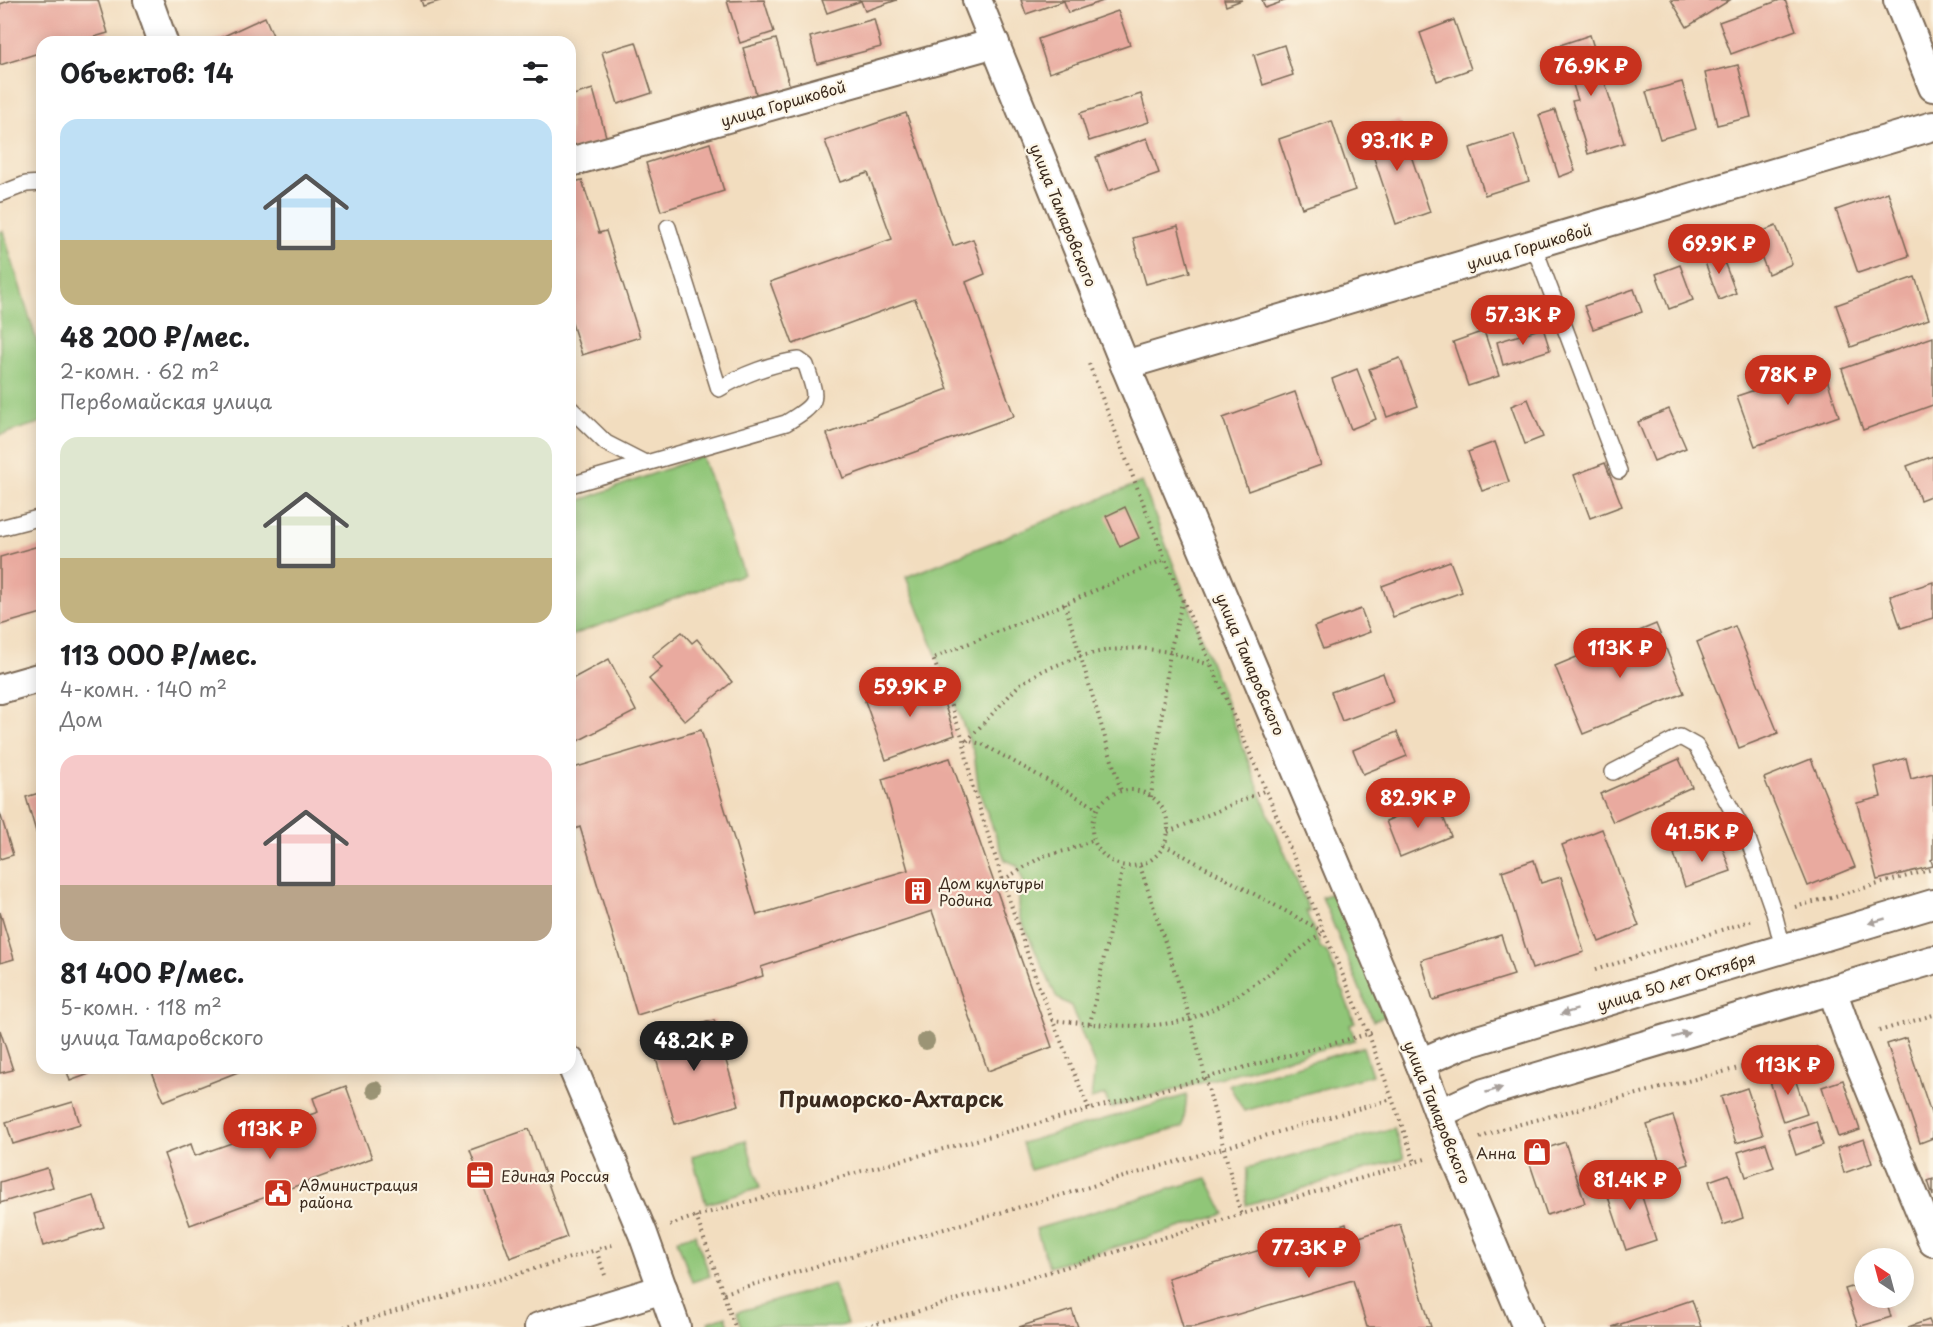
<!DOCTYPE html>
<html lang="ru">
<meta charset="utf-8">
<style>
body{margin:0;font-family:"Playpen Sans",sans-serif;background:#f2f2f2;color:#202124;height:100vh;display:flex;flex-direction:column;font-size:22px;white-space:nowrap}
*{box-sizing:border-box;margin:0}
p{font-size:20px;color:#757577}
.icon{flex:none;width:33px;height:33px;fill:none;stroke:currentColor;stroke-width:2;stroke-linecap:round;stroke-linejoin:round}
.map{position:relative;flex:1;overflow:hidden}
.drawer{position:absolute;left:36px;top:36px;width:540px;height:1038px;display:flex;flex-direction:column;background:#fff;border-radius:18px;box-shadow:0 3px 15px #0003}
.drawer>*{flex:none}
.needle{width:39px;rotate:324deg}
.fabs{position:absolute;left:1854px;top:1248px;display:grid;gap:12px}
.fabs a{display:grid;place-items:center;width:60px;height:60px;border-radius:50%;background:#fff;box-shadow:0 3px 15px #0003;font-size:30px}
.price{position:absolute;translate:-50% -51px;padding:0 14px;border-radius:21px;background:#c8321e;color:#fff;font-size:20px;line-height:39px;filter:drop-shadow(0 2px 3px #0008)}
.price::after{content:'';position:absolute;left:50%;top:36px;width:18px;height:14px;margin-left:-9px;background:inherit;clip-path:polygon(0 0,100% 0,50% 100%)}
.price.active{background:#222;color:#fff}
ul{padding:0;list-style:none}
li{display:grid;align-content:center;gap:12px;height:318px;padding:0 24px}
li span{display:grid;place-items:center;height:186px;border-radius:18px;color:#555}
li>.icon{margin-inline-start:auto}
span .icon{width:108px;height:108px;fill:#fffc;stroke-width:1}
li b{font-size:26px}
h2{display:flex;justify-content:space-between;align-items:center;height:72px;padding:0 24px;font-size:26px}
.map>svg:first-child{display:block}
.green{fill:#90c678;stroke:#66784b;stroke-width:1.5}
.building{fill:#e9aa9f}
.lines{fill:none;stroke-linecap:round;stroke-linejoin:round}
.service-casing{stroke:#7b6956;stroke-width:18}
.minor-casing{stroke:#7b6956;stroke-width:32}
.path{stroke:#7b6956;stroke-width:4;stroke-dasharray:1.5 4.5;stroke-linecap:butt}
.service{stroke:#fff;stroke-width:15}
.minor{stroke:#fff;stroke-width:28}
.tree{fill:#9b9475}
.oneway{fill:#a79f9a}
.labels{text-anchor:middle;dominant-baseline:central;stroke-width:4.5;stroke-linejoin:round;paint-order:stroke}
.street-label{font-size:15px;fill:#3b2a1e;stroke:#fcf5e5}
.poi-label{font-size:15px;fill:#3b2a1e;stroke:#fcf5e5;text-anchor:start}
.district-label{font-size:21px;font-weight:bold;fill:#3b2a1e;stroke:#fcf5e5}
</style>
<div class="map">
<svg width="1933" height="1327" viewBox="0 0 1933 1327">
<rect width="100%" height="100%" fill="#fcf5e5"/>
<filter id="ink" filterUnits="userSpaceOnUse"><feTurbulence type="fractalNoise" baseFrequency=".0167" numOctaves="2"/><feDisplacementMap in="SourceGraphic" scale="12" xChannelSelector="R" yChannelSelector="G"/><feConvolveMatrix kernelMatrix="1 2 1 2 8 2 1 2 1" color-interpolation-filters="sRGB"/></filter>
<filter id="wash" filterUnits="userSpaceOnUse"><feTurbulence type="fractalNoise" baseFrequency=".008" numOctaves="4" result="noise"/><feDisplacementMap in="SourceGraphic" scale="24" xChannelSelector="R" yChannelSelector="G"/><feGaussianBlur stdDeviation="1.35" result="paint"/><feColorMatrix in="noise" values="0 0 0 0 0 0 0 0 0 0 0 0 0 0 0 0 0 1.4 0 .05"/><feComposite in="paint" operator="in"/></filter>
<g filter="url(#wash)">
<rect width="100%" height="100%" fill="#f2ddbf"/>
<g class="green">
<polygon points="3,231 42,358 42,422 0,435 0,232"/>
<polygon points="702,456 744,574 570,636 570,504"/>
<polygon points="1142,482 1270,818 1310,912 1306,911 1320,947 1327,952 1355,1023 1350,1025 1355,1040 1110,1108 1105,1095 1091,1099 1095,1066 1071,1006 1057,998 1019,915 1019,889 1024,884 1017,865 1005,860 979,791 974,753 906,577"/>
<polygon points="1337,891 1388,1015 1373,1021 1322,897"/>
<polygon points="1363,1047 1372,1075 1244,1111 1229,1085"/>
<polygon points="1187,1095 1183,1127 1030,1170 1022,1143"/>
<polygon points="1394,1128 1404,1158 1246,1205 1247,1168"/>
<polygon points="746,1140 760,1188 706,1204 692,1156"/>
<polygon points="1207,1178 1225,1214 1049,1267 1036,1229"/>
<polygon points="695,1234 710,1276 692,1282 677,1240"/>
<polygon points="833,1284 847,1324 837,1327 742,1327 737,1312"/>
<polygon points="726,1316 729,1327 710,1327 708,1322"/>
</g>
<g id="blocks">
<g class="building">
<polygon points="12,0 98,0 108,33 77,42 42,42 42,52 0,65 0,4"/>
<polygon points="421,0 440,0 440,1 423,6"/>
<polygon points="764,0 774,32 740,43 727,1"/>
<polygon points="822,0 897,0 865,11 861,1 827,13"/>
<polygon points="1021,0 1106,0 1068,13 1064,1 1026,14"/>
<polygon points="1224,0 1242,0 1226,6"/>
<polygon points="1262,0 1287,0 1265,8"/>
<polygon points="1671,0 1730,0 1687,27"/>
<polygon points="1780,0 1785,0 1796,30 1731,54 1719,22"/>
<polygon points="1118,11 1130,45 1049,73 1038,39"/>
<polygon points="265,17 275,40 271,42 211,42"/>
<polygon points="874,19 881,47 817,64 810,37"/>
<polygon points="1454,20 1471,69 1437,81 1420,33"/>
<polygon points="1590,35 1624,143 1588,154 1572,101 1578,100 1560,45"/>
<polygon points="776,39 790,87 757,97 743,48"/>
<polygon points="636,42 652,93 618,104 602,52"/>
<polygon points="1284,45 1293,75 1263,85 1254,55"/>
<polygon points="1738,65 1751,117 1717,125 1705,73"/>
<polygon points="1682,82 1696,129 1660,139 1646,92"/>
<polygon points="593,89 607,140 570,151 570,96"/>
<polygon points="1141,94 1149,122 1089,141 1080,113"/>
<polygon points="1555,110 1575,171 1559,177 1539,115"/>
<polygon points="906,113 953,246 973,239 985,274 966,282 1014,416 843,478 827,434 948,389 915,299 793,344 770,282 892,239 868,173 840,182 825,141"/>
<polygon points="1399,120 1430,212 1396,224 1365,131"/>
<polygon points="1332,121 1355,190 1302,208 1279,139"/>
<polygon points="1514,134 1529,181 1485,195 1470,148"/>
<polygon points="1147,138 1159,173 1108,191 1096,157"/>
<polygon points="710,143 724,191 661,211 646,163"/>
<polygon points="582,180 599,233 606,231 640,337 582,355 570,317 570,183"/>
<polygon points="1888,192 1909,256 1858,273 1836,210"/>
<polygon points="1178,226 1190,272 1146,284 1133,238"/>
<polygon points="1776,226 1792,264 1768,274 1753,235"/>
<polygon points="1720,251 1736,293 1719,300 1703,257"/>
<polygon points="1680,265 1693,300 1669,309 1656,274"/>
<polygon points="1915,277 1929,319 1851,347 1836,305"/>
<polygon points="1634,289 1642,312 1593,329 1584,306"/>
<polygon points="1543,328 1550,350 1503,365 1497,342"/>
<polygon points="1484,331 1499,376 1468,386 1453,342"/>
<polygon points="1933,337 1933,405 1863,430 1842,369"/>
<polygon points="1400,358 1418,406 1387,417 1369,369"/>
<polygon points="1823,367 1839,416 1755,446 1737,396"/>
<polygon points="1357,369 1376,419 1351,429 1332,379"/>
<polygon points="1295,392 1321,465 1248,491 1223,418"/>
<polygon points="1528,399 1543,437 1525,444 1511,406"/>
<polygon points="1669,409 1686,448 1654,461 1638,422"/>
<polygon points="1495,442 1509,482 1482,491 1468,452"/>
<polygon points="1933,456 1933,495 1920,500 1907,466"/>
<polygon points="1605,463 1622,506 1590,518 1574,475"/>
<polygon points="1125,507 1139,538 1120,547 1106,516"/>
<polygon points="42,545 42,613 0,625 0,557"/>
<polygon points="1450,561 1462,592 1393,617 1382,586"/>
<polygon points="1933,582 1933,618 1901,628 1890,596"/>
<polygon points="1361,609 1370,632 1323,649 1314,627"/>
<polygon points="1656,624 1684,693 1583,734 1555,666"/>
<polygon points="1735,626 1778,733 1739,748 1697,642"/>
<polygon points="682,632 692,643 697,639 732,682 685,721 649,679 662,668 652,656"/>
<polygon points="609,659 636,711 570,745 570,680"/>
<polygon points="1383,673 1393,702 1342,721 1331,692"/>
<polygon points="935,677 955,735 886,760 865,701"/>
<polygon points="701,730 757,915 908,870 882,779 950,758 1052,1047 988,1071 932,911 761,967 763,976 637,1015 580,827 570,831 570,769"/>
<polygon points="1397,732 1407,756 1363,774 1353,750"/>
<polygon points="1906,758 1911,779 1933,773 1933,859 1931,860 1933,866 1877,880 1857,803 1881,797 1874,767"/>
<polygon points="1679,759 1692,787 1613,822 1600,794"/>
<polygon points="1811,759 1855,867 1808,886 1764,778"/>
<polygon points="42,792 42,849 41,849 26,797"/>
<polygon points="1436,800 1451,836 1400,857 1386,821"/>
<polygon points="0,813 13,855 0,859"/>
<polygon points="1602,829 1639,926 1599,942 1562,845"/>
<polygon points="1719,838 1731,871 1685,887 1674,854"/>
<polygon points="1534,860 1541,883 1561,877 1584,952 1532,969 1502,871"/>
<polygon points="0,912 14,959 0,963"/>
<polygon points="1501,935 1514,975 1433,1000 1421,960"/>
<polygon points="714,1020 739,1105 675,1124 650,1038"/>
<polygon points="0,1030 13,1070 0,1073"/>
<polygon points="1906,1038 1933,1119 1933,1138 1920,1143 1887,1044"/>
<polygon points="66,1068 87,1068 89,1074 70,1081"/>
<polygon points="153,1068 248,1068 164,1101 151,1069"/>
<polygon points="1792,1070 1807,1114 1783,1122 1769,1078"/>
<polygon points="1843,1080 1860,1130 1838,1137 1822,1087"/>
<polygon points="346,1086 372,1158 190,1225 164,1154 191,1144 195,1156 318,1112 313,1098"/>
<polygon points="1747,1088 1763,1135 1736,1143 1721,1097"/>
<polygon points="73,1102 80,1124 13,1144 6,1122"/>
<polygon points="1673,1116 1689,1164 1663,1172 1647,1125"/>
<polygon points="1816,1121 1823,1145 1796,1155 1788,1130"/>
<polygon points="529,1129 567,1237 510,1258 470,1150"/>
<polygon points="1864,1139 1872,1163 1844,1173 1837,1148"/>
<polygon points="1565,1142 1585,1203 1547,1215 1527,1155"/>
<polygon points="1766,1143 1774,1167 1746,1177 1738,1152"/>
<polygon points="47,1168 53,1187 0,1203 0,1182"/>
<polygon points="1634,1172 1656,1240 1626,1250 1603,1182"/>
<polygon points="1729,1174 1743,1218 1723,1225 1709,1181"/>
<polygon points="1933,1179 1933,1196 1928,1181"/>
<polygon points="94,1196 104,1227 43,1246 34,1214"/>
<polygon points="1346,1224 1350,1240 1400,1224 1431,1327 1367,1327 1353,1280 1195,1327 1183,1327 1168,1278"/>
<polygon points="1864,1283 1864,1298 1885,1298 1891,1317 1858,1327 1845,1289"/>
<polygon points="1692,1300 1701,1327 1612,1327"/>
<polygon points="1072,1310 1078,1327 1019,1327"/>
<polygon points="1929,1320 1932,1327 1908,1327"/>
</g>
</g>
</g>
<g filter="url(#ink)">
<use href="#blocks" fill-opacity="0" stroke="#7b6956" stroke-width="1.5"/>
<g class="lines">
<g class="service-casing">
<g id="service">
<polyline points="0,194 26,184 42,183"/>
<polyline points="1533,244 1619,471"/>
<polyline points="571,409 606,443 645,463"/>
<path d="M570,485L786,423C820,402 818,402 806,365L799,360C773,363 741,375 719,389L668,227"/>
<polyline points="0,528 42,517"/>
<polyline points="1613,772 1680,737 1696,746 1748,839 1774,913 1783,948"/>
</g>
</g>
<g class="minor-casing">
<g id="minor">
<polyline points="148,0 163,42"/>
<polyline points="977,0 1125,365 1420,1063 1453,1151 1527,1327"/>
<polyline points="1898,0 1933,87"/>
<polyline points="570,162 995,43"/>
<polyline points="1125,365 1933,126"/>
<polyline points="0,689 42,677"/>
<polyline points="1832,990 1850,1040 1933,1242"/>
<polyline points="570,1061 643,1234 676,1327"/>
<polyline points="1420,1063 1461,1045 1933,904"/>
<polyline points="1440,1113 1484,1093 1933,960"/>
<polyline points="539,1327 663,1289"/>
</g>
</g>
<g class="path">
<polyline points="1089,364 1165,559"/>
<polyline points="1065,604 1121,791"/>
<polyline points="965,740 982,744 1097,808"/>
<polyline points="967,741 1020,684 1044,670 1081,656 1108,650 1139,648 1170,652 1210,665"/>
<circle cx="1130" cy="828" r="38"/>
<polyline points="1151,797 1170,652 1183,599"/>
<polyline points="1168,832 1266,790"/>
<polyline points="1140,866 1190,1018 1241,1215"/>
<polyline points="1003,880 1043,856 1069,850 1093,840"/>
<polyline points="1795,907 1933,869"/>
<polyline points="1595,970 1753,920"/>
<path d="M1052,1020C1090,1024 1134,1029 1171,1023C1225,1015 1280,963 1324,932L1164,845"/>
<polyline points="1090,1024 1123,866"/>
<polyline points="1879,1031 1933,1015"/>
<polyline points="1089,1109 1038,985 1010,902 972,785 963,739 933,658 1065,604 1165,559 1266,790 1324,932 1369,1035 1415,1162"/>
<polyline points="1480,1138 1501,1129 1820,1047"/>
<polyline points="696,1216 735,1327"/>
<polyline points="670,1225 696,1216 1375,1032"/>
<polyline points="605,1275 596,1250 615,1244"/>
<polyline points="724,1293 1392,1099"/>
<polyline points="344,1327 596,1250"/>
<polyline points="866,1327 1425,1159"/>
</g>
<use href="#service" class="service"/>
<use href="#minor" class="minor"/>
</g>
<g class="tree">
<circle cx="926" cy="1041" r="9"/>
<circle cx="375" cy="1090" r="9"/>
</g>
<defs><path id="oneway-solid" d="M-6-.8H1V-3.2L6.5 0L1 3.2V.8H-6Z" transform="scale(1.5)"/></defs>
<g class="oneway">
<use href="#oneway-solid" transform="translate(1877 921) rotate(164)"/>
<use href="#oneway-solid" transform="translate(1569 1012) rotate(163)"/>
<use href="#oneway-solid" transform="translate(1681 1035) rotate(-17)"/>
<use href="#oneway-solid" transform="translate(1494 1090) rotate(-17)"/>
</g>
</g>
<defs>
<g id="building-square" transform="scale(1.5)"><rect x="-9" y="-9" width="18" height="18" rx="4" fill="#c8321e" stroke="#fcf5e5"/><path d="M-4-6H4V6H1V3H-1V6H-4ZM-2.5-4.3h1.7v1.8h-1.7ZM.8-4.3h1.7v1.8H.8ZM-2.5-1h1.7V.8h-1.7ZM.8-1h1.7V.8H.8Z" fill="#fff"/></g>
<g id="shop-square" transform="scale(1.5)"><rect x="-9" y="-9" width="18" height="18" rx="4" fill="#c8321e" stroke="#fcf5e5"/><path d="M-5-2.5h2.3a2.7 3.5 0 0 1 5.4 0H5L5.5 6h-11ZM-1.5-2.5h3a1.5 2.3 0 0 0-3 0Z" fill="#fff"/></g>
<g id="office-square" transform="scale(1.5)"><rect x="-9" y="-9" width="18" height="18" rx="4" fill="#c8321e" stroke="#fcf5e5"/><path d="M-6-3h4V-5.5h4V-3h4V5H-6ZM-1-4.5V-3h2v-1.5ZM-6 0V1H6V0Z" fill="#fff"/></g>
<g id="civic-square" transform="scale(1.5)"><rect x="-9" y="-9" width="18" height="18" rx="4" fill="#c8321e" stroke="#fcf5e5"/><path d="M-.6-6.5H3V-4.5H.6V-3L4-1V1h2V6H-6V1h2V-1L-.6-3ZM-1.2 2.5V6h2.4V2.5Z" fill="#fff"/></g>
</defs>
<g fill-rule="evenodd">
<use href="#building-square" x="918" y="891"/>
<use href="#shop-square" x="1537" y="1152"/>
<use href="#office-square" x="480" y="1175"/>
<use href="#civic-square" x="278" y="1193"/>
</g>
<g class="labels">
<g class="street-label">
<text transform="translate(783 103) rotate(-16)">улица Горшковой</text>
<text transform="translate(1064 215) rotate(68)">улица Тамаровского</text>
<text transform="translate(1529 246) rotate(-16)">улица Горшковой</text>
<text transform="translate(1251 664) rotate(67)">улица Тамаровского</text>
<text transform="translate(1676 981) rotate(-17)">улица 50 лет Октября</text>
<text transform="translate(1438 1112) rotate(68)">улица Тамаровского</text>
</g>
<g class="poi-label">
<text x="939" y="882">Дом культуры<tspan x="939" dy="17">Родина</tspan></text>
<text x="1516" y="1152" text-anchor="end">Анна</text>
<text x="501" y="1175">Единая Россия</text>
<text x="299" y="1184">Администрация<tspan x="299" dy="17">района</tspan></text>
</g>
<g class="district-label">
<text x="891" y="1098">Приморско-Ахтарск</text>
</g>
</g>
</svg>
<div class="fabs">
<a><svg class="needle" viewBox="-14 -14 28 28"><path d="M0-13l5 13h-10z" fill="#e53935"/><path d="M0 13l5-13h-10z" fill="#757577"/></svg></a>
</div>
<b class="price" style="left:1591px;top:97px">76.9K ₽</b>
<b class="price" style="left:1397px;top:172px">93.1K ₽</b>
<b class="price" style="left:1719px;top:275px">69.9K ₽</b>
<b class="price" style="left:1523px;top:346px">57.3K ₽</b>
<b class="price" style="left:1788px;top:406px">78K ₽</b>
<b class="price" style="left:1620px;top:679px">113K ₽</b>
<b class="price" style="left:910px;top:718px">59.9K ₽</b>
<b class="price" style="left:1418px;top:829px">82.9K ₽</b>
<b class="price" style="left:1702px;top:863px">41.5K ₽</b>
<b class="price active" style="left:694px;top:1072px">48.2K ₽</b>
<b class="price" style="left:1788px;top:1096px">113K ₽</b>
<b class="price" style="left:270px;top:1160px">113K ₽</b>
<b class="price" style="left:1630px;top:1211px">81.4K ₽</b>
<b class="price" style="left:1309px;top:1279px">77.3K ₽</b>
<section class="drawer">
<h2>Объектов: 14<svg class="icon" aria-label="filters" viewBox="0 0 24 24"><path d="M4 7h16M4 17h16"/><circle cx="9" cy="7" r="2"/><circle cx="15" cy="17" r="2"/></svg></h2>
<ul>
<li><span style="background:linear-gradient(#bfe0f5 65%,#c2b280 0)"><svg class="icon" aria-label="home" viewBox="0 0 24 24"><path d="M3 11l9-7 9 7M6 9v11h12V9"/></svg></span><div><b>48 200 ₽/мес.</b><p>2-комн. · 62 m²</p><p>Первомайская улица</p></div></li>
<li><span style="background:linear-gradient(#dfe7d0 65%,#c2b280 0)"><svg class="icon" aria-label="home" viewBox="0 0 24 24"><path d="M3 11l9-7 9 7M6 9v11h12V9"/></svg></span><div><b>113 000 ₽/мес.</b><p>4-комн. · 140 m²</p><p>Дом</p></div></li>
<li><span style="background:linear-gradient(#f6c9c9 70%,#b9a48a 0)"><svg class="icon" aria-label="home" viewBox="0 0 24 24"><path d="M3 11l9-7 9 7M6 9v11h12V9"/></svg></span><div><b>81 400 ₽/мес.</b><p>5-комн. · 118 m²</p><p>улица Тамаровского</p></div></li>
</ul>
</section>
</div>
